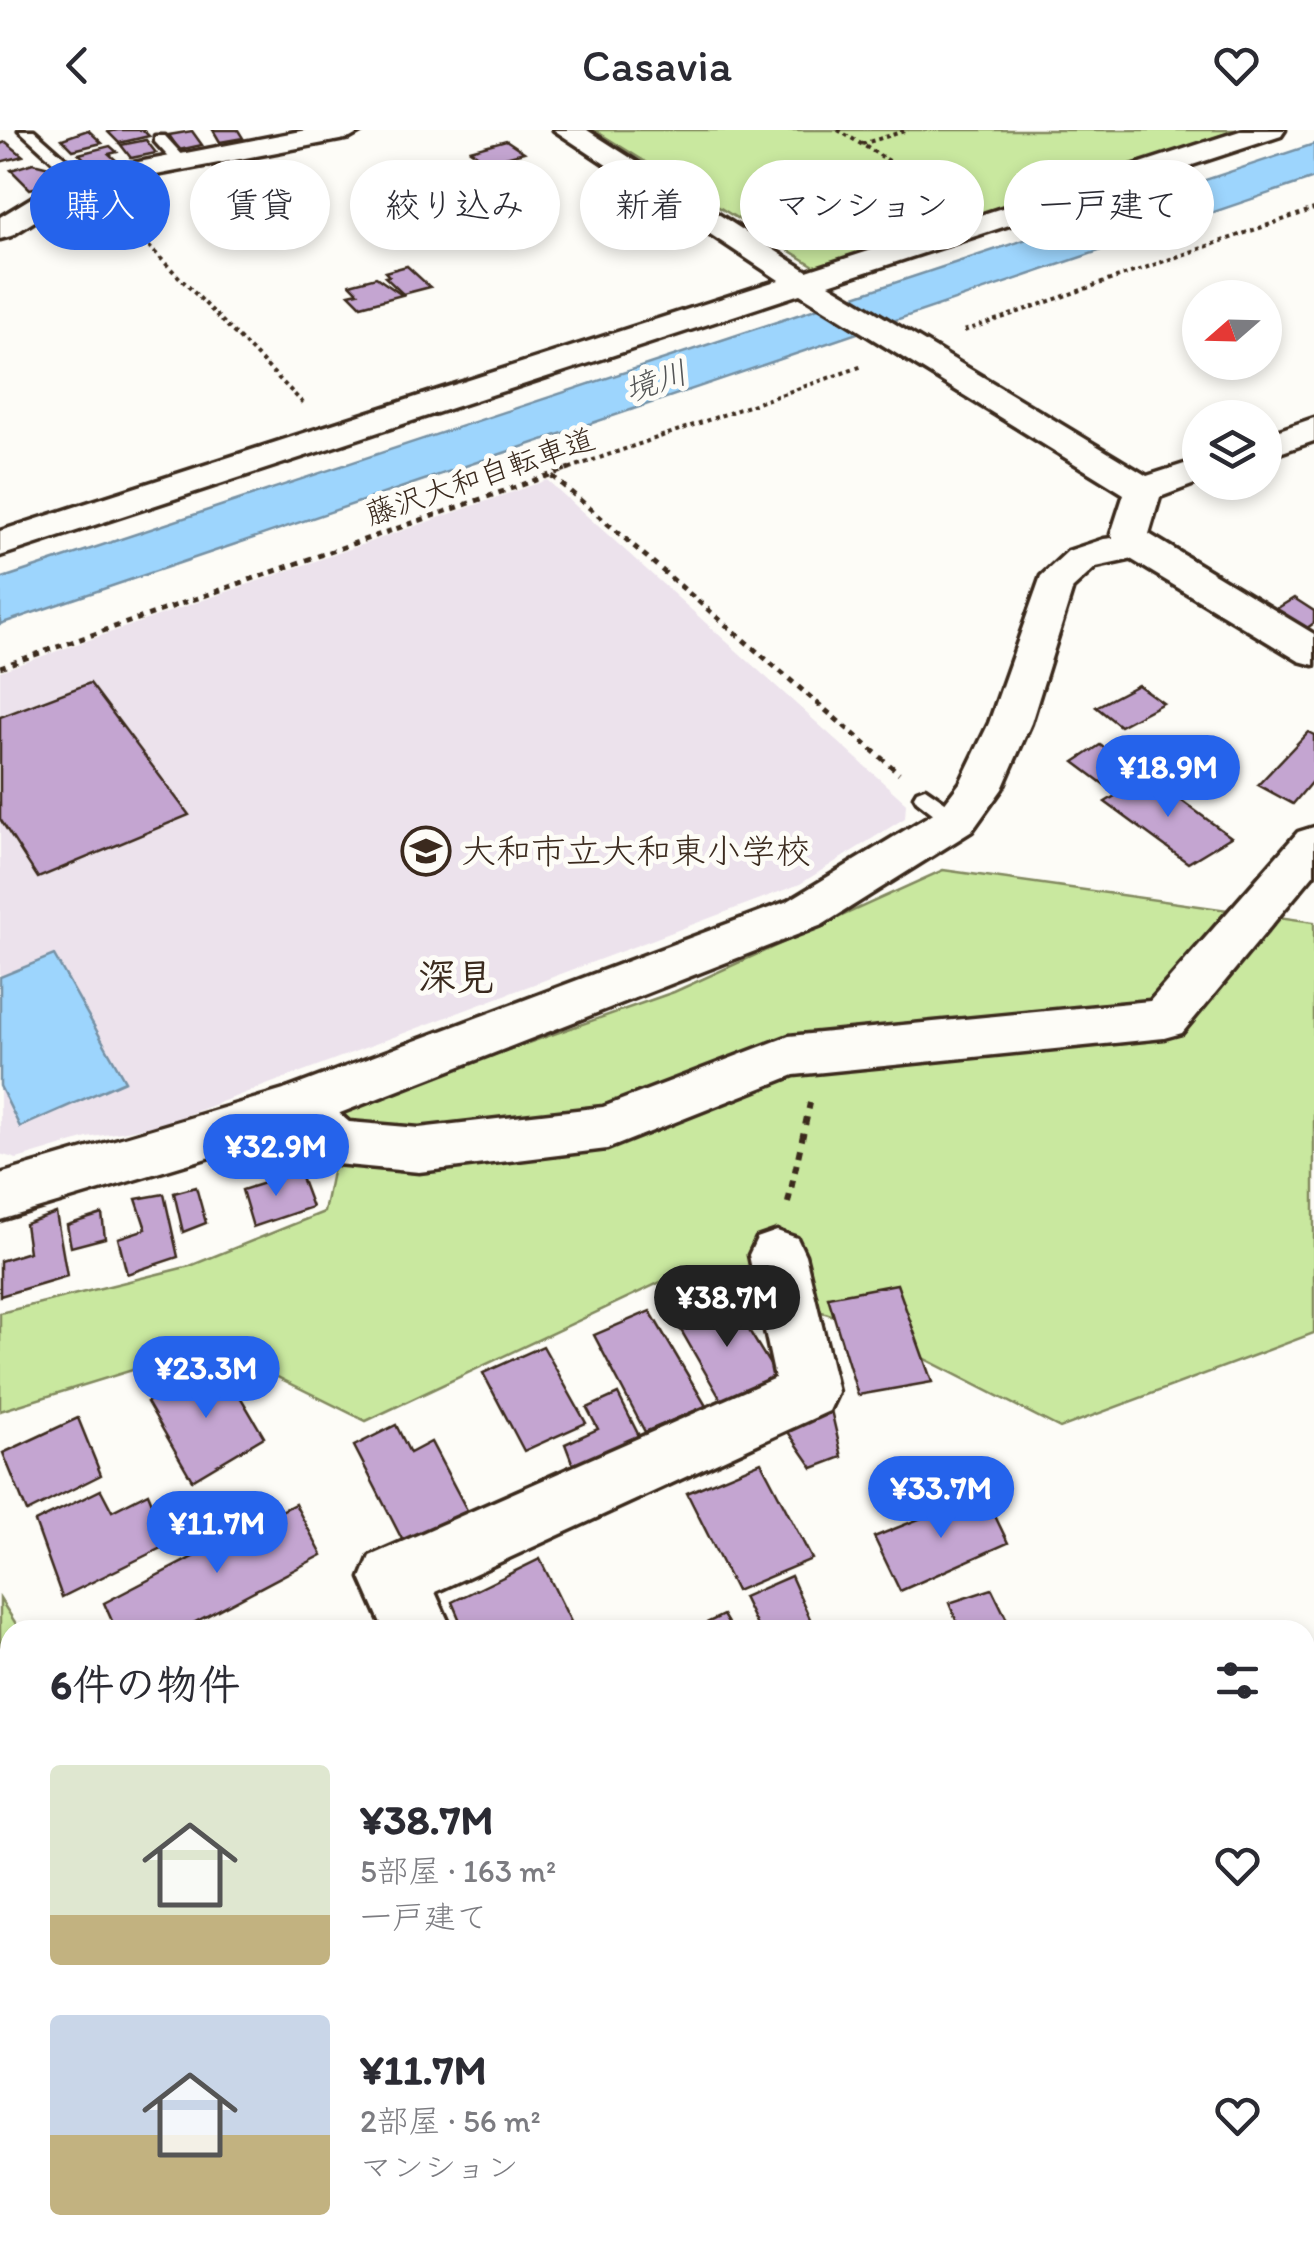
<!DOCTYPE html>
<html lang="ja">
<meta charset="utf-8">
<style>
body{margin:0;font-family:Itim,"Klee One",sans-serif;background:#f7f7f7;color:#2b2b33;height:100vh;display:flex;flex-direction:column;font-size:38px;white-space:nowrap}
*{box-sizing:border-box;margin:0}
p{font-size:32px;color:#7c7c81}
.icon{flex:none;width:55px;height:55px;fill:none;stroke:currentColor;stroke-width:2;stroke-linecap:round;stroke-linejoin:round}
.map{position:relative;flex:1;overflow:hidden}
.details{position:absolute;left:0px;top:1490px;width:1315px;height:642px;display:flex;flex-direction:column;background:#fff;border-radius:30px 30px 0 0;box-shadow:0 5px 15px #0003}
.details>*{flex:none}
.hud{position:absolute;left:30px;top:30px;width:1255px;height:90px;display:flex;gap:20px}
.needle{width:65px;rotate:250deg}
.tools{position:absolute;left:1182px;top:150px;display:grid;gap:20px}
.tools a{display:grid;place-items:center;width:100px;height:100px;border-radius:50%;background:#fff;box-shadow:0 5px 15px #0003;font-size:50px}
.price{position:absolute;translate:-50% -85px;padding:0 22px;border-radius:35px;background:#2563eb;color:#fff;font-size:32px;line-height:65px;filter:drop-shadow(0 2px 5px #0008)}
.price::after{content:'';position:absolute;left:50%;top:60px;width:30px;height:22px;margin-left:-15px;background:inherit;clip-path:polygon(0 0,100% 0,50% 100%)}
.price.on{background:#222;color:#fff}
ul{padding:0;list-style:none}
li{display:flex;align-items:center;gap:30px;height:250px;padding:0 50px}
li span{display:grid;place-items:center;flex:none;width:280px;height:200px;border-radius:10px;color:#555}
li>.icon{margin-inline-start:auto}
span .icon{width:120px;height:120px;fill:#fffc;stroke-width:1}
li b{font-size:42px}
h2{display:flex;justify-content:space-between;align-items:center;height:120px;padding:0 50px;font-size:42px}
.pill{padding:0 35px;border-radius:45px;background:#fff;box-shadow:0 5px 15px #0003;font-size:35px;line-height:90px}
.pill.on{background:#2563eb;color:#fff}
header{display:flex;justify-content:space-between;align-items:center;height:130px;padding:0 50px;background:#fff;font-size:45px;font-weight:600}
.map>svg:first-child{display:block}
.built{fill:#ece2ec}
.green{fill:#c9e89f;stroke:#82895e;stroke-width:2.5}
.water{fill:#9dd5fd;stroke:#7691a4;stroke-width:2.5}
.building{fill:#c4a5d1;stroke:#3b2a1e;stroke-width:2.5}
.lines{fill:none;stroke-linecap:round;stroke-linejoin:round}
.lane-casing{stroke:#3b2a1e;stroke-width:7}
.street-casing{stroke:#3b2a1e;stroke-width:7}
.secondary-casing{stroke:#3b2a1e;stroke-width:7}
.path-far2{stroke:#3b2a1e;stroke-width:4;stroke-dasharray:4 4;stroke-linecap:butt}
.path-far1{stroke:#3b2a1e;stroke-width:5;stroke-dasharray:6 6;stroke-linecap:butt}
.path{stroke:#3b2a1e;stroke-width:6;stroke-dasharray:8 8;stroke-linecap:butt}
.lane{fill:#fdfcf7;fill-rule:evenodd}
.street{fill:#fdfcf7;fill-rule:evenodd}
.secondary{fill:#fdfcf7;fill-rule:evenodd}
.labels{text-anchor:middle;dominant-baseline:central;stroke-width:10;stroke-linejoin:round;paint-order:stroke}
.far-street-label{font-size:30px;fill:#3b2a1e;stroke:#fdfcf7}
.far-water-label{font-size:32px;font-style:italic;fill:#545556;stroke:#fdfcf7}
.poi-label{font-size:35px;fill:#3b2a1e;stroke:#fdfcf7;text-anchor:start}
.neighbourhood-label{font-size:38px;font-weight:bold;fill:#3b2a1e;stroke:#fdfcf7}
</style>
<header><svg class="icon" aria-label="back" viewBox="0 0 24 24"><path d="M15 5l-7 7 7 7"/></svg>Casavia<svg class="icon" aria-label="heart" viewBox="0 0 24 24"><path d="M12 20l-8-8c-3-5 5-10 8-4 3-6 11-1 8 4z"/></svg></header>
<div class="map">
<svg width="1314" height="2132" viewBox="0 0 1314 2132">
<rect width="100%" height="100%" fill="#fdfcf7"/>
<filter id="ink" filterUnits="userSpaceOnUse"><feTurbulence type="fractalNoise" baseFrequency=".01" numOctaves="2"/><feDisplacementMap in="SourceGraphic" scale="20" xChannelSelector="R" yChannelSelector="G"/><feConvolveMatrix kernelMatrix="1 2 1 2 8 2 1 2 1" color-interpolation-filters="sRGB"/></filter>
<g filter="url(#ink)">
<polygon class="built" points="547,350 906,673 905,688 800,754 160,995 87,1008 17,1029 0,1024 0,541"/>
<g class="green">
<polygon points="594,0 1237,0 819,139"/>
<polygon points="943,740 1314,792 1314,1203 1060,1298 850,1191 688,1139 366,1291 213,1215 0,1281 0,1183 190,1136 324,1082 345,977 674,862"/>
<polygon points="0,1469 20,1500 10,1500 10,1706 0,1717"/>
</g>
<g class="water">
<polygon points="1314,14 1314,48 0,494 0,449"/>
<polygon points="54,825 125,951 20,997 0,956 0,847"/>
</g>
<g class="building">
<polygon points="88,0 102,13 73,20 62,9"/>
<polygon points="118,0 143,0 149,6 119,13 108,2"/>
<polygon points="213,0 238,0 243,8 220,12"/>
<polygon points="192,1 202,15 179,20 169,5"/>
<polygon points="146,10 156,23 131,28 121,15"/>
<polygon points="506,10 524,22 487,32 470,20"/>
<polygon points="6,12 23,26 0,32 0,14"/>
<polygon points="110,16 117,22 109,24 117,31 93,37 79,24"/>
<polygon points="33,33 53,38 67,49 30,59 11,40"/>
<polygon points="407,136 430,157 403,164 385,147 389,146 385,142"/>
<polygon points="376,147 402,165 361,176 349,164 358,162 350,154"/>
<polygon points="1294,468 1314,481 1314,493 1303,501 1273,481"/>
<polygon points="90,553 189,685 38,748 0,689 0,587"/>
<polygon points="1138,555 1163,573 1120,596 1096,577"/>
<polygon points="1308,602 1314,605 1314,649 1293,674 1258,655"/>
<polygon points="1100,615 1139,642 1110,659 1074,632"/>
<polygon points="1148,646 1231,707 1188,733 1105,672"/>
<polygon points="299,1042 312,1077 253,1097 242,1060"/>
<polygon points="196,1057 206,1093 183,1102 174,1063"/>
<polygon points="164,1064 178,1127 127,1144 118,1108 146,1099 136,1069"/>
<polygon points="56,1083 67,1146 0,1166 0,1131 29,1122 25,1094"/>
<polygon points="102,1084 105,1108 71,1117 67,1095"/>
<polygon points="897,1154 932,1252 858,1265 828,1167"/>
<polygon points="731,1171 777,1246 721,1270 677,1193"/>
<polygon points="650,1181 706,1276 645,1302 594,1205"/>
<polygon points="543,1216 586,1293 524,1321 483,1243"/>
<polygon points="221,1234 264,1307 192,1350 147,1272"/>
<polygon points="827,1263 842,1327 813,1338 777,1286"/>
<polygon points="618,1264 643,1314 576,1343 565,1314 598,1299 587,1278"/>
<polygon points="78,1288 101,1345 27,1382 3,1323"/>
<polygon points="396,1295 410,1323 431,1312 469,1384 405,1415 354,1316"/>
<polygon points="761,1332 812,1429 736,1461 687,1363"/>
<polygon points="101,1360 112,1381 148,1363 169,1414 62,1467 35,1392"/>
<polygon points="984,1363 1008,1413 900,1461 874,1407"/>
<polygon points="295,1374 322,1425 180,1500 116,1500 104,1473"/>
<polygon points="540,1429 575,1500 464,1500 452,1472"/>
<polygon points="791,1446 815,1500 759,1500 743,1467"/>
<polygon points="992,1459 1012,1500 960,1500 949,1473"/>
<polygon points="723,1485 732,1500 692,1500"/>
<polygon points="45,2122 94,2122 95,2132 46,2132"/>
<polygon points="1022,2122 1053,2122 1058,2132 1009,2132"/>
<polygon points="1117,2122 1243,2122 1249,2132 1122,2132"/>
</g>
<g class="lines">
<g class="lane-casing">
<g id="lane">
<polygon points="19,0 34,0 90,50 90,56 80,56"/>
<polygon points="155,6 165,6 186,29 186,35 176,35 155,12"/>
<polygon points="925,658 964,685 967,690 964,695 948,695 917,671 914,666 917,661"/>
</g>
</g>
<g class="street-casing">
<g id="street">
<polygon points="306,0 364,0 350,8 114,53 71,68 11,106 0,109 0,87 51,56 97,40"/>
<polygon points="554,0 587,0 807,141 1243,0 1285,0 1281,6 829,154 1147,346 1200,329 1200,352 1160,367 1149,404 1314,504 1314,535 1299,531 1124,425 1111,404 1124,364 800,164 0,426 0,401 779,150"/>
<polygon points="1314,288 1314,311 1265,328 1265,305"/>
<path d="M1314,697V744L1182,903L1164,908L794,945L607,1019L419,1042L336,1034L317,1027L300,1013L277,975L284,960C324,947 322,970 349,992L419,998L603,977L789,906L1150,871L1298,702Z"/>
<polygon points="777,1101 797,1108 805,1125 838,1262 829,1281 435,1462 452,1500 384,1500 361,1448 370,1426 775,1248 749,1125 757,1108"/>
<polygon points="1314,1771 1314,1846 1305,1850 1305,1775"/>
<polygon points="1305,2017 1314,2021 1314,2112 1305,2109"/>
<polygon points="263,2122 345,2122 346,2132 264,2132"/>
<polygon points="756,2122 847,2122 843,2132 752,2132"/>
</g>
</g>
<g class="secondary-casing">
<polygon id="secondary" points="1138,405 1152,409 1157,417 1152,425 1096,437 1073,458 1031,593 1002,659 972,701 822,795 322,990 237,1019 0,1090 0,1044 284,960 788,771 940,679 960,653 989,593 1041,446 1068,421 1104,409"/>
</g>
<g class="path-far2">
<polyline points="838,0 947,66"/>
<polyline points="862,14 908,0"/>
<polyline points="115,82 303,273"/>
<polyline points="964,201 1314,79"/>
<polyline points="562,341 863,236"/>
</g>
<g class="path-far1">
<polyline points="552,346 899,643"/>
<polyline points="0,537 570,338"/>
</g>
<polyline class="path" points="788,1073 810,973"/>
<use href="#lane" class="lane"/>
<use href="#street" class="street"/>
<use href="#secondary" class="secondary"/>
</g>
</g>
<defs>
<g id="school-ring" transform="scale(2.5)"><circle r="9.5" fill="#fdfcf7" stroke="#3b2a1e" stroke-width="1.5"/><path d="M0-5L7-2L0 1L-7-2ZM-4 1L0 2.5L4 1V4Q0 6-4 4Z" fill="#3b2a1e"/></g>
</defs>
<g fill-rule="evenodd">
<use href="#school-ring" x="426" y="721"/>
</g>
<g class="labels">
<g class="far-street-label">
<text transform="translate(480 346) rotate(-19)">藤沢大和自転車道</text>
</g>
<g class="far-water-label">
<text transform="translate(656 251) rotate(-19)">境川</text>
</g>
<g class="poi-label">
<text x="461" y="721">大和市立大和東小学校</text>
</g>
<g class="neighbourhood-label">
<text x="456" y="847">深見</text>
</g>
</g>
</svg>
<div class="tools">
<a><svg class="needle" viewBox="-14 -14 28 28"><path d="M0-13l5 13h-10z" fill="#e53935"/><path d="M0 13l5-13h-10z" fill="#7c7c81"/></svg></a>
<a><svg class="icon" aria-label="layers" viewBox="0 0 24 24"><path d="M12 4l9 5-9 5-9-5zM3 14l9 5 9-5"/></svg></a>
</div>
<b class="price" style="left:1168px;top:690px">¥18.9M</b>
<b class="price" style="left:276px;top:1069px">¥32.9M</b>
<b class="price on" style="left:727px;top:1220px">¥38.7M</b>
<b class="price" style="left:206px;top:1291px">¥23.3M</b>
<b class="price" style="left:941px;top:1411px">¥33.7M</b>
<b class="price" style="left:217px;top:1446px">¥11.7M</b>
<div class="hud">
<a class="pill on">購入</a>
<a class="pill">賃貸</a>
<a class="pill">絞り込み</a>
<a class="pill">新着</a>
<a class="pill">マンション</a>
<a class="pill">一戸建て</a>
</div>
<section class="details">
<h2>6件の物件<svg class="icon" aria-label="filters" viewBox="0 0 24 24"><path d="M4 7h16M4 17h16"/><circle cx="9" cy="7" r="2"/><circle cx="15" cy="17" r="2"/></svg></h2>
<ul>
<li><span style="background:linear-gradient(#dfe7d0 75%,#c2b280 0)"><svg class="icon" aria-label="home" viewBox="0 0 24 24"><path d="M3 11l9-7 9 7M6 9v11h12V9"/></svg></span><div><b>¥38.7M</b><p>5部屋 · 163 m²</p><p>一戸建て</p></div><svg class="icon" aria-label="heart" viewBox="0 0 24 24"><path d="M12 20l-8-8c-3-5 5-10 8-4 3-6 11-1 8 4z"/></svg></li>
<li><span style="background:linear-gradient(#c9d6e8 60%,#c2b280 0)"><svg class="icon" aria-label="home" viewBox="0 0 24 24"><path d="M3 11l9-7 9 7M6 9v11h12V9"/></svg></span><div><b>¥11.7M</b><p>2部屋 · 56 m²</p><p>マンション</p></div><svg class="icon" aria-label="heart" viewBox="0 0 24 24"><path d="M12 20l-8-8c-3-5 5-10 8-4 3-6 11-1 8 4z"/></svg></li>
</ul>
</section>
</div>
